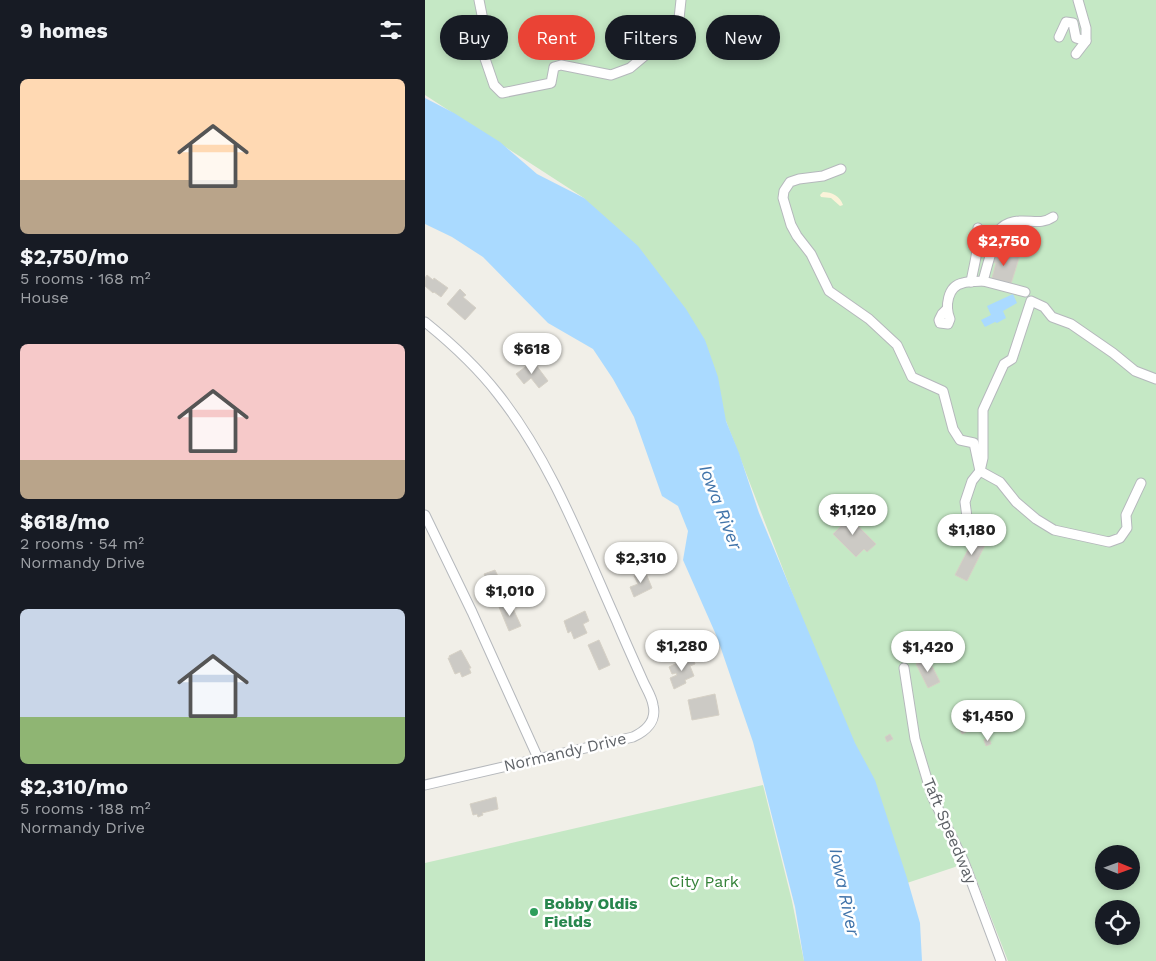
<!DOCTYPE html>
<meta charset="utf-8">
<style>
body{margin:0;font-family:"Work Sans",sans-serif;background:#20242c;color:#f1f3f6;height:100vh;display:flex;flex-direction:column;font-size:19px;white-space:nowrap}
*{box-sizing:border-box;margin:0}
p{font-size:16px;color:#9ea1a6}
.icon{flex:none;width:28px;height:28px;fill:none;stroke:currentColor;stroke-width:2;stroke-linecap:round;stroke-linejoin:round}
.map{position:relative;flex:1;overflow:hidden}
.panel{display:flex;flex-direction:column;background:#171b24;width:425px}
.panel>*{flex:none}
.top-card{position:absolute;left:15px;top:15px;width:475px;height:45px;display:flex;gap:10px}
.needle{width:32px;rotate:91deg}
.tools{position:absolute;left:670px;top:845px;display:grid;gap:10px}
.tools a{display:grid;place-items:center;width:45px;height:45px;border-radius:50%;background:#171b24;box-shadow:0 2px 8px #0003;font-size:25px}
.price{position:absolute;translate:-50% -42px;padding:0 11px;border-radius:18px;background:#fff;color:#222;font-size:16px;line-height:32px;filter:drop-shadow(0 1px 2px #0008)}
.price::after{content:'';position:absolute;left:50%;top:30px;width:15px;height:11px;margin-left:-8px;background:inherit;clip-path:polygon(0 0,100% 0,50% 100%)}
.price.selected{background:#ea4335;color:#fff}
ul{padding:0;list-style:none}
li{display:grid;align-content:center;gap:10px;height:265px;padding:0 20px}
li span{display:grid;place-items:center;height:155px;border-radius:8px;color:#555}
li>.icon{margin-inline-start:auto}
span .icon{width:90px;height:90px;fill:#fffc;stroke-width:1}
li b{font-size:21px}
h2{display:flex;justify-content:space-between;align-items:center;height:60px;padding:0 20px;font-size:21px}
.pill{padding:0 18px;border-radius:22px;background:#171b24;box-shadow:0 2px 8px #0003;font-size:18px;line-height:45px}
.pill.selected{background:#ea4335;color:#fff}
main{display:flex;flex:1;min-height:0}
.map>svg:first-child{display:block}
.green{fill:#c5e8c5;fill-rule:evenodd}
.sand{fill:#fbf3d9}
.water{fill:#aadaff}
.building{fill:#cccac5;stroke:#d6d1c6}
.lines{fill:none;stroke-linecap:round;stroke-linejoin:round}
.minor-casing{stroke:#b5b8bc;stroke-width:11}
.minor{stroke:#fff;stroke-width:9}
.leisure-dot{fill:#2e9e5b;stroke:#fff;stroke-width:2}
.labels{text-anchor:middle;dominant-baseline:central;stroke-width:5;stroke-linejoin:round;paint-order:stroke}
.street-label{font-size:16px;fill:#5f6368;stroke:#fff}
.park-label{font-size:16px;fill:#348238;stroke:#fff}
.leisure-label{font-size:16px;font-weight:bold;fill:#27864d;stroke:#fff;text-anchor:start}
.water-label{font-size:18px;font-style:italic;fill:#4174aa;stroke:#fff}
</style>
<main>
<section class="panel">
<h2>9 homes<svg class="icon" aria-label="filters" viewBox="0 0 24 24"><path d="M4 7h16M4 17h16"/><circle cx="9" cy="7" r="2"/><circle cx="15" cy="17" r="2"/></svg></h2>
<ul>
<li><span style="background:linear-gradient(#ffd9b3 65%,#b9a48a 0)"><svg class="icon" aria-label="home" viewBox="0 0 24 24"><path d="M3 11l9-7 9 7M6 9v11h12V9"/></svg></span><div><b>$2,750/mo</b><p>5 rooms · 168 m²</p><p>House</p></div></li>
<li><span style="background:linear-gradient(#f6c9c9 75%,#b9a48a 0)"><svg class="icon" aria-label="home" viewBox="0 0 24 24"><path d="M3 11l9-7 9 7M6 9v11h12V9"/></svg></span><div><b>$618/mo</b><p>2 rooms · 54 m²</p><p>Normandy Drive</p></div></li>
<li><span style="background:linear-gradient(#c9d6e8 70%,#8fb573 0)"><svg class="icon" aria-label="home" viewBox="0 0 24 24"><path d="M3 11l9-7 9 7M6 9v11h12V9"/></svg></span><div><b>$2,310/mo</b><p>5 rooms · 188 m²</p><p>Normandy Drive</p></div></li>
</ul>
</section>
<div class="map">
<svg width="731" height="961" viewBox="0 0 731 961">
<rect width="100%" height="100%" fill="#f1efe8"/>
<g class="green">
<path d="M0,0H731V961H583L543,858L530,867L479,884L301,421L159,198L0,95ZM679,854H706V881H679ZM679,909H706V936H679Z"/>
<polygon points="338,785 367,901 379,961 0,961 0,863"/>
</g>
<path class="sand" d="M398,192C407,192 415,196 418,205L415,206L406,198L396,197L395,195Z"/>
<g class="water">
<polygon points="0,98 29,113 75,142 112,174 159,198 213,246 261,309 280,340 293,377 301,421 314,453 334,513 430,743 450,780 482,878 495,923 497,961 379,961 370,907 328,742 292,637 258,560 263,531 253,506 237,496 209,417 188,379 168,349 123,323 58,257 27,237 0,224"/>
<polygon points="588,294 592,303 578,311 581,318 572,323 570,322 560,327 556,320 566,315 562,306"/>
</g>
<g class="building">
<polygon points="570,248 595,255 585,287 566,282 571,263 566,262"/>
<polygon points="2,275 8,280 9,278 23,288 16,297 9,292 8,293 0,286 0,278"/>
<polygon points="35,289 41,295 38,297 51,308 40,320 22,304"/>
<polygon points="108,361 123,381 114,388 106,378 99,384 91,374"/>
<polygon points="420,513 451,544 442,552 439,549 431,557 408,534 416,526 412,522"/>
<polygon points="552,532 564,537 542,581 530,575"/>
<polygon points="234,555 236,560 230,563 228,558"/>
<polygon points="70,570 81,593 70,598 59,574"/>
<polygon points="220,571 227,588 209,597 205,587 213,584 209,576"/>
<polygon points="85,602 96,626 84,631 74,607"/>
<polygon points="160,611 164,621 158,624 162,633 149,639 146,631 143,633 139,621"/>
<polygon points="174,640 185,665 174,670 163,645"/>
<polygon points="36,650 46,668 44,668 46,673 37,677 35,672 30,674 23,658 25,658 24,656"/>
<polygon points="267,656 270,664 265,666 269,676 260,680 261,683 249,689 245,678 252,675 251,673 247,674 244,667"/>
<polygon points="503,658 515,682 503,688 491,664"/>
<polygon points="290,694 294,715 267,720 263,700"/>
<polygon points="543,711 551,727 537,734 529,718"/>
<polygon points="465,734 468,739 462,742 460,737"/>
<polygon points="564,738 566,744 561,746 559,740"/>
<polygon points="71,797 73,809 57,813 58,815 53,817 52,814 48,815 45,804"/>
</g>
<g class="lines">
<g class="minor-casing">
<g id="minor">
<polyline points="54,0 58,20 55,44 69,85 77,93 126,83 129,67 136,65 186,75 205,68 253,28 256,0"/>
<polyline points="653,0 661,28 661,41"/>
<polyline points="634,37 641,22 648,23 651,38 661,41 651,54"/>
<polyline points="416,169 398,176 374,179 365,182 359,191 358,198 366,225 372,236 386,254 404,291 444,319 472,345 487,377 518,391 528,429 535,440 549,443 555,471 575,482 591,502 611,519 629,530 684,542 695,538 702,528 701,515 716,483"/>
<path d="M546,282C549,264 555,246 553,228"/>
<path d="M600,292L558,281C561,271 570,234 576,228C580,224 588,221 594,221C607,220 616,225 628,217"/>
<path d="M521,310L517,314L514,320L515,323L523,324L525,319C520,307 522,286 538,283C544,281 551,282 558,281"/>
<path d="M0,322C26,343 52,367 73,394C126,461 157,544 192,622C200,641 209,661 218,681C221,688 227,697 228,705C232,721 221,731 208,737L0,785"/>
<polyline points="0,515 47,612 113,758"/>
<polyline points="549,529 542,517 540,502 547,481 555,471 558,458 558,410 579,364 587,359 606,301 619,307 627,317 646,324 688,353 710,371 731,379"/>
<polyline points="479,668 490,739 507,796 539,862 576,961"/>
</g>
</g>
<use href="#minor" class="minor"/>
</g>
<circle class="leisure-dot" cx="109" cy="912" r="5"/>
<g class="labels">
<g class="street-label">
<text transform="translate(140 752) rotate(-13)">Normandy Drive</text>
<text transform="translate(525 831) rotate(67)">Taft Speedway</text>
</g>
<g class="park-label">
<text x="279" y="881">City Park</text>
</g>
<g class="leisure-label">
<text x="119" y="903">Bobby Oldis<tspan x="119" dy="18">Fields</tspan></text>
</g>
<g class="water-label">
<text transform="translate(296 507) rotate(69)">Iowa River</text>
<text transform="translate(420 892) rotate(78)">Iowa River</text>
</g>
</g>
</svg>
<div class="tools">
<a><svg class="needle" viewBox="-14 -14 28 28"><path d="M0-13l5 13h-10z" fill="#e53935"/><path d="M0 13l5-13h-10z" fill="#9ea1a6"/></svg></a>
<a><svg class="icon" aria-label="locate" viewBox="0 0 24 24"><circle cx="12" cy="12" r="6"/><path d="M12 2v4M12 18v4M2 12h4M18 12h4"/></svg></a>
</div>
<b class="price selected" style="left:579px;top:267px">$2,750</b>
<b class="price" style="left:107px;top:375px">$618</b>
<b class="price" style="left:428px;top:536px">$1,120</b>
<b class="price" style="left:547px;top:556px">$1,180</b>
<b class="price" style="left:216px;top:584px">$2,310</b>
<b class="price" style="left:85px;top:617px">$1,010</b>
<b class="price" style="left:257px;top:672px">$1,280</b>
<b class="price" style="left:503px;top:673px">$1,420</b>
<b class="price" style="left:563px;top:742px">$1,450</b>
<div class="top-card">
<a class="pill">Buy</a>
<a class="pill selected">Rent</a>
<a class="pill">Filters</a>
<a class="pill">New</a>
</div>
</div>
</main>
